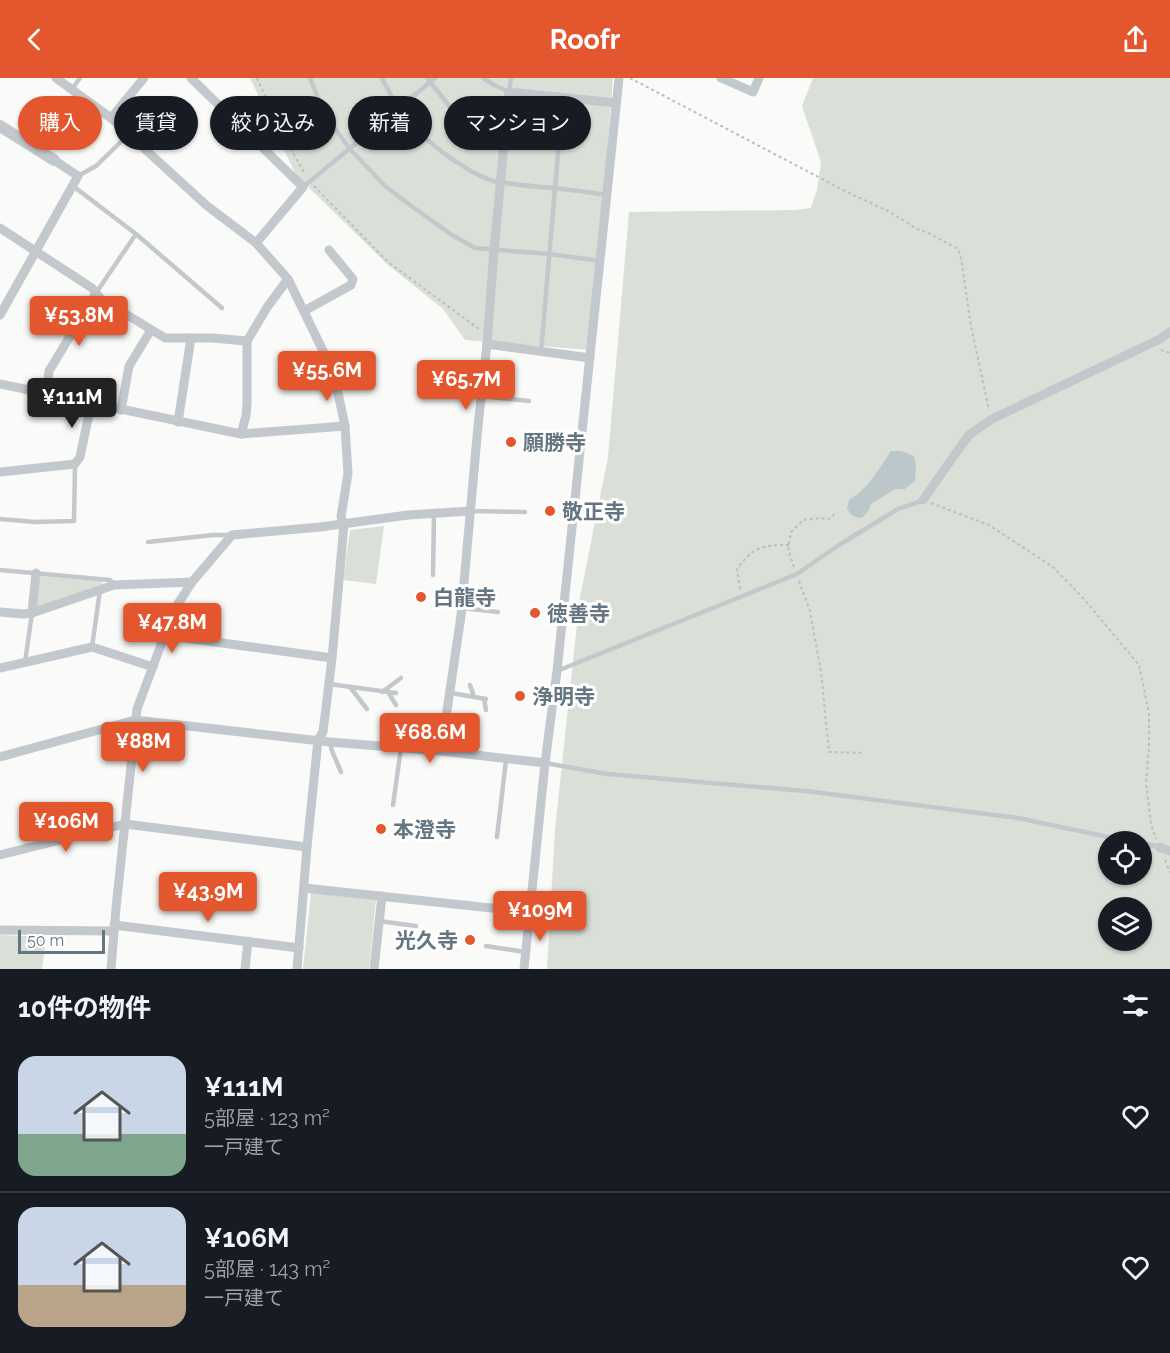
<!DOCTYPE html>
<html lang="ja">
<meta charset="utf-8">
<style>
body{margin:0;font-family:Raleway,"Noto Sans JP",sans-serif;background:#20242c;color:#f1f3f6;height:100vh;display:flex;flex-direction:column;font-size:22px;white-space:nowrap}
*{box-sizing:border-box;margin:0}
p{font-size:20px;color:#9ea1a6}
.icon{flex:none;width:33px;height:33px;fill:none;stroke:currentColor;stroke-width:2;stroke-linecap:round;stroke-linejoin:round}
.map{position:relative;height:891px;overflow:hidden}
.drawer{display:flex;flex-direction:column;background:#171b24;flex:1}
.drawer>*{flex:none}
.top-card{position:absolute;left:18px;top:18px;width:600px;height:54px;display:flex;gap:12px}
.fabs{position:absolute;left:1098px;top:753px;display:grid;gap:12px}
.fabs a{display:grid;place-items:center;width:54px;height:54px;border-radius:50%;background:#171b24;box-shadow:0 2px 4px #0004;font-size:30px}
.scale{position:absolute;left:18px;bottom:15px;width:87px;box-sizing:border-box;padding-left:6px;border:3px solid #657683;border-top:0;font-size:16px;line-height:21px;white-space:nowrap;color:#657683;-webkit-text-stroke:4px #fff;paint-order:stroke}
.price{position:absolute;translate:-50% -51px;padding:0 14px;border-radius:6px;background:#e4572e;color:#fff;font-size:20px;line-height:39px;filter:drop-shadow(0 2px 3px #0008)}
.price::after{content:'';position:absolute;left:50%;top:36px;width:18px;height:14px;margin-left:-9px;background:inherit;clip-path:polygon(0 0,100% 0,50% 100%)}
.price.on{background:#222;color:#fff}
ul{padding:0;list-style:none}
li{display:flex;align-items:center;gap:18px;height:150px;padding:0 18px}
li+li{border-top:2px solid #363941}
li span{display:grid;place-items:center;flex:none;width:168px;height:120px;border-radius:18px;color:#555}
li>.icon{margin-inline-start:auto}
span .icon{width:72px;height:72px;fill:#fffc;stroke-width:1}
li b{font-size:26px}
h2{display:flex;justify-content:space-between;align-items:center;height:72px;padding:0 18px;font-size:26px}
.pill{padding:0 21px;border-radius:27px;background:#171b24;box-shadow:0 2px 4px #0004;font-size:21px;line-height:54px}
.pill.on{background:#e4572e;color:#fff}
header{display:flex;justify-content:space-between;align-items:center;height:78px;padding:0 18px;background:#e4572e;color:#fff;font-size:27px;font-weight:700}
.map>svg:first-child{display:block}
.green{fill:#dadfd7;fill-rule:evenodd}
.water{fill:#bbc7cb}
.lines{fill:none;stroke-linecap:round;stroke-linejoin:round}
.path{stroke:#bbbfc2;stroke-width:2;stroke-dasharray:3 3;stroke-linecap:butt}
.service{stroke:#c3c8cc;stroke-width:4.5}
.minor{stroke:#c3c8cc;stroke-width:9}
.tertiary{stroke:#c3c8cc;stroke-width:12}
.poi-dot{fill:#e4572e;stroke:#fff;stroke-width:2}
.labels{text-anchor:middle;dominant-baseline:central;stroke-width:6;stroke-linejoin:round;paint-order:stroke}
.poi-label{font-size:21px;font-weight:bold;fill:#657683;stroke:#fff;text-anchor:start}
</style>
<header><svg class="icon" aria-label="back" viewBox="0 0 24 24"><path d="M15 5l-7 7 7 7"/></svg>Roofr<svg class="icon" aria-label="share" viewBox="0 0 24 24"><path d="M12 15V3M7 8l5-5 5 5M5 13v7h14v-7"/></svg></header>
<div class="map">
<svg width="1170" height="891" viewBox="0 0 1170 891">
<rect width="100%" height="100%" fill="#fafaf8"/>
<g class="green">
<polygon points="250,0 613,0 591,272 465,262 443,231 387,186 296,97"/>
<path d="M813,0H1170V891H547L555,751L580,519L608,379L629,134L795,132L811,130L817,112L821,84L802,28ZM1108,764H1142V796H1108ZM1108,830H1142V862H1108Z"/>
<polygon points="384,448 376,506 343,502 350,452"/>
<polygon points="39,498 102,503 103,507 34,530"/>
<polygon points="311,815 376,822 369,891 303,891"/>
<polygon points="0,857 46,859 42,891 0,891"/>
</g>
<path class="water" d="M891,373H901L914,378L916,389L915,403L905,411H895L871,426L869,432L863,439L859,440L851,437L847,430L849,422C868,411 879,391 891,373Z"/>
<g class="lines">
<g class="path">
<polyline points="257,0 281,54 304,94"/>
<polyline points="630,0 843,112 890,134 917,151 928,155 958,171 961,180 971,248 989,332"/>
<polyline points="314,108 388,184 479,251"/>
<polyline points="1161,272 1170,275"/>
<polyline points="931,425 989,447 1053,489 1083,520 1139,587 1149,635 1149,670 1146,706 1151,746 1156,761"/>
<polyline points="794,489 788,471 791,454 803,442 820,440 829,441 836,435"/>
<polyline points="799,503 810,533 821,594 829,674 864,675"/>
<path d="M740,511L737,491C753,469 762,467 789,467"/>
<polyline points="1165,782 1170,794"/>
</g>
<g class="service">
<polyline points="310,0 324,36 350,71 385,108 410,127 452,157 475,170 550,176 600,183"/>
<path d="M382,0C400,37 416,55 449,79C463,88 478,99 494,103C513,107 533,108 553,110C571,112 589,114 607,117"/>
<polyline points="427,0 471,55"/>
<polyline points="483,0 494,7 509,14 511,0"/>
<polyline points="72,11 80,0"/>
<polyline points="78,98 96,88 129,56"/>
<polyline points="73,108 136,156 222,230"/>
<polyline points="303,109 435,0"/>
<polyline points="96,215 136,156"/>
<polyline points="541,274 560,52"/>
<polyline points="481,318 529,323"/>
<polyline points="471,433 525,434"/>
<polyline points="0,441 35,444 74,443 75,387"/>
<polyline points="148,464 213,457 229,457"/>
<polyline points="0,492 110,502 114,507"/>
<polyline points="433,497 434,435"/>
<polyline points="462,530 498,534"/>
<polyline points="92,569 100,512"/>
<polyline points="25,584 32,535"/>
<polyline points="557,593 797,496 839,467 898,431 922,423"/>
<polyline points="329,606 396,615"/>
<polyline points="470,607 474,619"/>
<polyline points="350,609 367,631"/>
<polyline points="382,614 401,600"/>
<polyline points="388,614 396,627"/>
<polyline points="451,615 486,621"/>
<polyline points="484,621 486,632"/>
<polyline points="330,664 332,673 341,694"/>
<polyline points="545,685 607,696 806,713 1018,740 1132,764"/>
<polyline points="393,727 401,670"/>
<polyline points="497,759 506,682"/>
<polyline points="1142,765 1159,769"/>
<polyline points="379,843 416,848"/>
<polyline points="486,868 525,874"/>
</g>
<g class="minor">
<polyline points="56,0 111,40 206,127 256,165 288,201 328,283 338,315 345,348 348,395 341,439 344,446 332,580 323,654 318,662 307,769 297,891"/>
<polyline points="191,0 303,109 256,165"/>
<polyline points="721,0 753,14 759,0"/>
<polyline points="111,40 144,0"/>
<polyline points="0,150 92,210 101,221 165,260 212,260 247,263"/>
<polyline points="304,233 351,207 353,201 329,172"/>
<polyline points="0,237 78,98 54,82"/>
<polyline points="487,266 590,280"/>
<polyline points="0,306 241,356 246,338 247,325 247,263 268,228 288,201"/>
<polyline points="46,316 49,293 96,215"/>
<polyline points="121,332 129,288 151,252"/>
<polyline points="178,344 191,260"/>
<polyline points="241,356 345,348"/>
<polyline points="0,394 75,386 80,379 91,326"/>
<polyline points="923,422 953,379 969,357 992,341 1160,261 1170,254"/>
<polyline points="0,534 24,536 32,535 114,507 192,504"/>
<polyline points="32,535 36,495"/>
<polyline points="164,557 332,580"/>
<polyline points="0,590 92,569 153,589"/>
<polyline points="441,673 461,538 478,348 487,266 494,172 509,14 616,25"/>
<polyline points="0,679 135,642 330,664 441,673 545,685"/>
<polyline points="1159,769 1170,773"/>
<polyline points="0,777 125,746 307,769"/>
<polyline points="304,810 529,834"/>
<polyline points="114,847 299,870"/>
<polyline points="0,852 114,853"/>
<polyline points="111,891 116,830 137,631 174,532 192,504 232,457 320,449 408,437 471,433"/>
<polyline points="245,891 248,863"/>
<polyline points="374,891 382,818"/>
<polyline points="524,891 545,685 557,593 619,0"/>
</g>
<polyline class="tertiary" points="0,48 54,82"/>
</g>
<g class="poi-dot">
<circle cx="511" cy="364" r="6"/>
<circle cx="550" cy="433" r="6"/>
<circle cx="421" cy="519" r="6"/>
<circle cx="535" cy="535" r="6"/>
<circle cx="520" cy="618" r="6"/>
<circle cx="381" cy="751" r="6"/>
<circle cx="470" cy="862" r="6"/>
</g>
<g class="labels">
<g class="poi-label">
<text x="523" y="364">願勝寺</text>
<text x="562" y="433">敬正寺</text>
<text x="433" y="519">白龍寺</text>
<text x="547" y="535">徳善寺</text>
<text x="532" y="618">浄明寺</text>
<text x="393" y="751">本澄寺</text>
<text x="458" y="862" text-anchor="end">光久寺</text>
</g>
</g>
</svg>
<div class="fabs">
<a><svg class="icon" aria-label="locate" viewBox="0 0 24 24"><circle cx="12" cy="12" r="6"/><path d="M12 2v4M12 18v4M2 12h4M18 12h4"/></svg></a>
<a><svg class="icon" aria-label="layers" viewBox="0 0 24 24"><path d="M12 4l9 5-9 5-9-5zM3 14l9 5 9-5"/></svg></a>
</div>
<div class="scale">50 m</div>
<b class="price" style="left:79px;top:269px">¥53.8M</b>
<b class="price" style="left:327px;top:324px">¥55.6M</b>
<b class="price" style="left:466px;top:333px">¥65.7M</b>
<b class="price on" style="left:72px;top:351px">¥111M</b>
<b class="price" style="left:172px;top:576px">¥47.8M</b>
<b class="price" style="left:430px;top:686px">¥68.6M</b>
<b class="price" style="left:143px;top:695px">¥88M</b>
<b class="price" style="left:66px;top:775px">¥106M</b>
<b class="price" style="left:208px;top:845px">¥43.9M</b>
<b class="price" style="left:540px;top:864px">¥109M</b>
<div class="top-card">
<a class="pill on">購入</a>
<a class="pill">賃貸</a>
<a class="pill">絞り込み</a>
<a class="pill">新着</a>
<a class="pill">マンション</a>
</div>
</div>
<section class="drawer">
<h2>10件の物件<svg class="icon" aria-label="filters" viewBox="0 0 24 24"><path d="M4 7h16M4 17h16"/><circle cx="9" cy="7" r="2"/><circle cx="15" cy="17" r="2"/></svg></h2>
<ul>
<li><span style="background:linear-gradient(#c9d6e8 65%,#7fa58c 0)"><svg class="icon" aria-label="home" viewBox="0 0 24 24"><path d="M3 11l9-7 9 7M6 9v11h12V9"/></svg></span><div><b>¥111M</b><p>5部屋 · 123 m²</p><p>一戸建て</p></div><svg class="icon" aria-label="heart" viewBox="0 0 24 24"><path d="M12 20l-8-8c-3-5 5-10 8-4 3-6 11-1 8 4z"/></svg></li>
<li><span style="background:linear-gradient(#c9d6e8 65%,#b9a48a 0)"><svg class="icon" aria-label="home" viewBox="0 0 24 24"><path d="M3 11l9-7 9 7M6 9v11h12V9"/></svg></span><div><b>¥106M</b><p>5部屋 · 143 m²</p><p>一戸建て</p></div><svg class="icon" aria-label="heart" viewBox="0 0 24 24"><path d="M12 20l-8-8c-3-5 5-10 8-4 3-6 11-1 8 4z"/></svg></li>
</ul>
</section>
